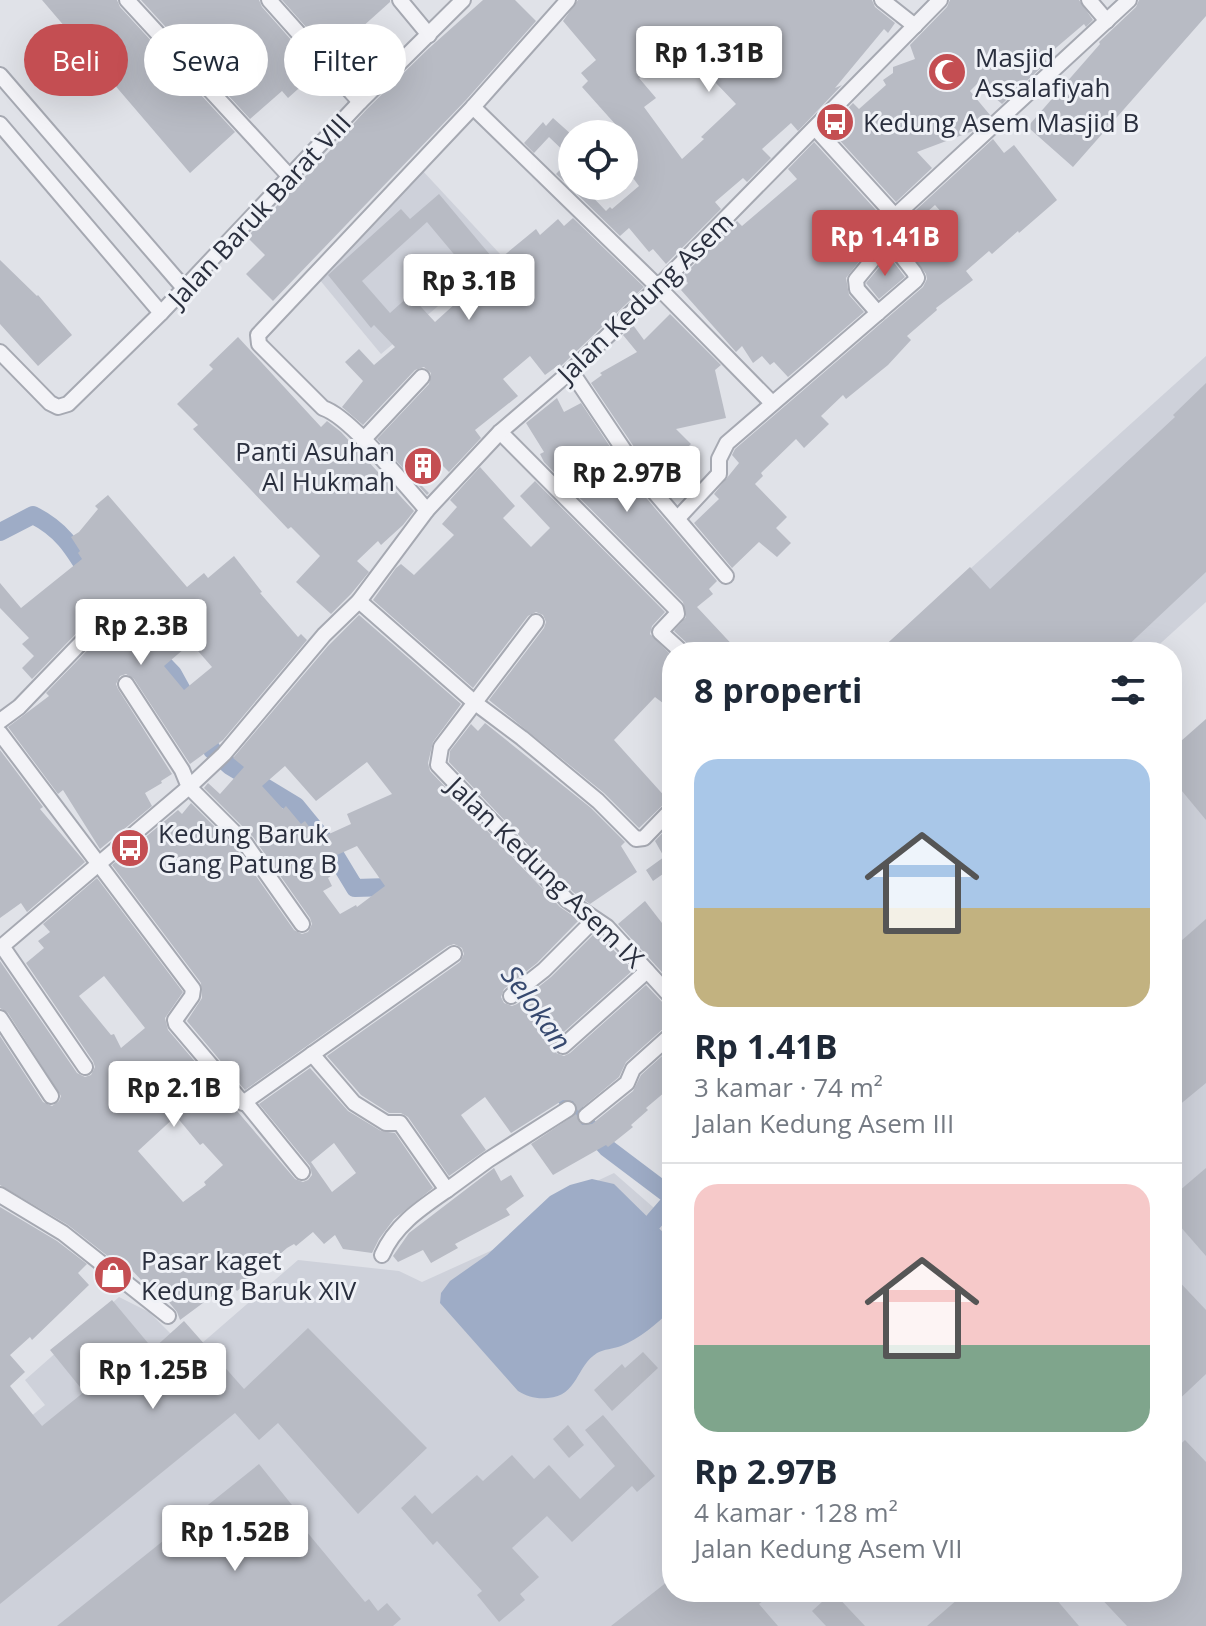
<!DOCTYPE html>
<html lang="id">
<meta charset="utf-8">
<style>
body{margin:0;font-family:"Open Sans",sans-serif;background:#f6f6f7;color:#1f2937;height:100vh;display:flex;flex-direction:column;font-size:30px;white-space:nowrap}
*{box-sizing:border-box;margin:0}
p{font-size:26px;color:#747a83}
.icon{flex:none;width:44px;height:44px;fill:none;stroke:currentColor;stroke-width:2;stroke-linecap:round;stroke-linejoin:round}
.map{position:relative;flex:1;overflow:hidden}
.sheet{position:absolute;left:662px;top:642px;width:520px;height:960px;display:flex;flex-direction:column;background:#fff;border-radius:32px;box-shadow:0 8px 32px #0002}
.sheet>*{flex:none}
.hud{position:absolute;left:24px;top:24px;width:518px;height:72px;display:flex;gap:16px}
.tools{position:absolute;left:558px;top:120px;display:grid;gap:16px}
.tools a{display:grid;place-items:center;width:80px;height:80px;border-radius:50%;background:#fff;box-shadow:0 8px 32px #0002;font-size:40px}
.price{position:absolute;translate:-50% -68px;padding:0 18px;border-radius:8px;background:#fff;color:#222;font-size:26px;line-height:52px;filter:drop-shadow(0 2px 4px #0008)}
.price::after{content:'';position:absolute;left:50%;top:48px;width:24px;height:18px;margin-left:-12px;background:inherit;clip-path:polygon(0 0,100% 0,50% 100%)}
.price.on{background:#c44e52;color:#fff}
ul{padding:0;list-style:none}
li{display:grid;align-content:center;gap:16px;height:424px;padding:0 32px}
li+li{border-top:2px solid #e0e1e3}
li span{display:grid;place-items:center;height:248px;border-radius:24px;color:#555}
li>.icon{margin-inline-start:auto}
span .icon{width:144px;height:144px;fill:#fffc;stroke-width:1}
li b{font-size:34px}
h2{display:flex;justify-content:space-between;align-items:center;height:96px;padding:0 32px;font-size:34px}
.pill{padding:0 28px;border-radius:36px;background:#fff;box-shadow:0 8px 32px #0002;font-size:28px;line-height:72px}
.pill.on{background:#c44e52;color:#fff}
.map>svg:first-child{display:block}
.built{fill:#ced1da}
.water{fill:#9eacc6}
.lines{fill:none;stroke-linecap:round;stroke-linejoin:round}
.canal{stroke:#9eacc6;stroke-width:18}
.building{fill:#b8bbc4;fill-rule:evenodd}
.street-casing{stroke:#a6a9b2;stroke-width:18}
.street{stroke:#f3f3f7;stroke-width:14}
.labels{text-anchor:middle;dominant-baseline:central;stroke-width:6;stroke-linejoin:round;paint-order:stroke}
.poi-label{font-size:26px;fill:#2a2f3e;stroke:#eff1f6;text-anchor:start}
.street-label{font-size:26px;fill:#2a2f3e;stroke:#eff1f6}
.water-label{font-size:28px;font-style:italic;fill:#37496f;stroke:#eff1f6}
</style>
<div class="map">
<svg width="1206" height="1626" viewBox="0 0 1206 1626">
<rect width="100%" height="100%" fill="#e0e2e8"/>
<g class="built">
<polygon points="421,169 500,254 381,354 319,279"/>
<polygon points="1206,356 1206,602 1151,652 878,652"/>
<polygon points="1206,732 1206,1626 0,1626 0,1441 45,1405 25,1380 119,1297 149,1312 187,1350 201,1344 298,1260 399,1271 422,1282 508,1243 550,1203 614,1173 661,1214 672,1205 672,1592 1172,1592 1172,762"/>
</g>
<path class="water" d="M592,1179L614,1184L672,1241V1309C658,1323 639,1339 621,1346C613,1349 604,1349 597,1353C576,1366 578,1396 548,1398C536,1399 528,1397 518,1391L440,1303L441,1293L450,1281L487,1255L550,1196L570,1185Z"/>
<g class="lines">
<g class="canal">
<path d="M0,532L33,515C65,531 75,552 93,581"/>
<polyline points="150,650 173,674 189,703"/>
<polyline points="200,726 212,750 230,766 296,806 332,850 355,888 389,887 403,900"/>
<polyline points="555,1081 577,1114 607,1148 672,1197"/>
<polyline points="653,1222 672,1200"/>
</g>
</g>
<g class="building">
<polygon points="42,0 117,0 120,7 235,132 190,173"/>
<polygon points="141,0 259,0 262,7 316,68 314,71 316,73 288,98 282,91 250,119"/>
<polygon points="282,0 390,0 390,2 331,55"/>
<polygon points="483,0 515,0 536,21 466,100 273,301 246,274 265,255 247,237 345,135 344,134 367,109 427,50"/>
<path d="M578,0H872L875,7L895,23L888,33L884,29L835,88L842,85L798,131L791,123L762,149L771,158L747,182L743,178L715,202L721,209L666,264L653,249L649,252L629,228L620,236L577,194L584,188L606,211L610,207L612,209L639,186L624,166V134L582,87L588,81L581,73L596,60L563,21ZM674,41L713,84L715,82L736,104L701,137L704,139L682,159L644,107L656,98L639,78L644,74L642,71Z"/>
<polygon points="950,0 1079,0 1093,20 1086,27 1084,24 1044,58 1047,62 1002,104 978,83 970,91 990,115 973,131 917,152 932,168 896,202 834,134 846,124 840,116 853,103 859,109 886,85 883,80 893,73 893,67 915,59 910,45 947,7"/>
<polygon points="1139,0 1206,0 1206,16 1073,167 1030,129 1030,124 1100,44 1099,42 1136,7"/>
<polygon points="553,118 572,135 572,189 556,174 571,158 549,137 534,153 524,143 543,122 546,126"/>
<path d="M993,139L1004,153L1014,145L1057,200L1019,233L1018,231L992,254L989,251L966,271L973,280L936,308L937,310L907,336L911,340L888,365L846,399L843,395L821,416L829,424L804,448L796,439L761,473L763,476L755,484L787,517L776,528L791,543L777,557L759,542L732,568L694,523L719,499L714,494L739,463L732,455L735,449L923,287L927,279L926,274L900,238L904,221ZM935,205L956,229L931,250L912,225Z"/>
<polygon points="814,142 884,219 880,235 846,278 849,295 864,312 788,377 774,362 770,365 762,356 753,363 742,346 736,352 681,290 688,283 682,277 737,221 742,226 797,179 788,169"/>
<path d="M439,194L496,262L536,229L540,235L558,219L564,226L573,218L644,287L561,366L560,364L545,375L530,356L503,379L518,396L475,430L481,438L449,472L442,465L421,485L429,493L427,495L377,439L429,384L431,373L424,367L415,370L363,425L342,407L363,381L345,362L359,349L374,365L395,347L374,325L371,328L328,275L401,209L410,219ZM427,222L478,283L435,322L410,295L390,313L362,281Z"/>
<polygon points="889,256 905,277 879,299 866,283"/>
<polygon points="0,260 37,296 38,295 72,335 38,366 0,324"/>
<polygon points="670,314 721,365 715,370 726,418 676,429 691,444 655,478 591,383 602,375 600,373 637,352 623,335 633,325 644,340"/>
<polygon points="238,337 321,427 327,421 341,432 414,511 403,525 381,545 378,541 357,561 369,572 351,594 331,614 296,582 320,556 291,527 288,529 193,429 198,425 177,404 213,369 209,365"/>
<polygon points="1206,383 1206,572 1121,652 878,652 970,567 990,589 1175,417 1173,415"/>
<polygon points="557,398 564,412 581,403 636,486 717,581 709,589 713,594 697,607 739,652 692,652 689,645 674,631 686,617 683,602 544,462 540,454 544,452 526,423"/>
<polygon points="480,467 515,506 503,518 531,547 550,528 520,496 535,481 665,612 652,626 650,634 672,656 672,710 655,697 614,740 668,800 639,828 604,793 489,700 544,628 546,622 543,615 536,612 528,616 473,688 373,600 396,568 401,564 414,575 454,535 442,524 457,507 450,500"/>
<path d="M108,495L187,587L204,573L208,578L234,556L262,592L260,593L298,637L301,634L307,640L223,740L190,764L134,679L126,674L120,676L116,684L118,689L172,774L161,781L162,783L145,793L152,806L100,849L63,790L58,794L8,727L49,696L46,693L108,629L110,619L103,612L94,615L32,679L22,668L34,656L22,644L29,638L0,608V583L21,608L82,559L78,553L80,551L71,537L79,532L98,509L95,506ZM191,643L212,667L184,690L164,666Z"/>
<path d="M359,615L461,704L433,742L428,763L430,771L560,907L579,920L537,963L504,989L501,997L504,1003L512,1006L517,1004L551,977L596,932L633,970L556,1039L553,1047L556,1053L564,1056L570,1053L646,985L665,1005L672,1008V1024L665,1027L626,1062L619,1077L578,1111L573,1101L563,1100L511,1133L485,1097L461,1115L486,1150L449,1176L408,1117L401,1113H389L361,1095L327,1056L460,962L464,954L462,948L454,944L448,946L245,1090L187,1021L202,998L201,983L112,865L178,810L182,814L191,803L237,849L294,930L302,934L308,932L312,924L310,918L253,837L204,788L208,783L220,794L244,767L233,758L328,646ZM367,762L392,794L347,814L351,824L318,839L305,821L301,824L286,806L283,809L262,786L285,766L316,801ZM357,846L385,886L357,907L356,905L340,914L323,891L332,886L328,878L332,875L327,865L330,863L328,859Z"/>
<polygon points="1206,719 1206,820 1172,779 1172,749"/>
<polygon points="485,723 591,808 625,842 621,846 637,872 590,904 573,892 449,762 450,751 471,724 478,731"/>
<polygon points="0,750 43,807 40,809 85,862 27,912 21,903 0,918"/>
<polygon points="672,823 672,872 670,869 653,881 646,870 664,857 655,841"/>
<path d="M97,878L183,992L165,1018L168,1030L295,1179L303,1182L308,1180L312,1175L310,1166L259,1104L310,1068L348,1111L381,1131L395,1133L433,1188L394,1219L379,1239L372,1253L343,1249L335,1235L324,1244L313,1232L296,1246L294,1244L287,1248L237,1291L230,1283L180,1320L177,1312L152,1281L146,1285L126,1264L123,1268L68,1225L0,1185V1036L43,1102L52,1106L59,1101L61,1096L8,1013L0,1008V961L77,1073L85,1077L91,1075L95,1067L93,1061L26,963L44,948L38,941L50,932L43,924ZM104,976L145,1028L121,1048L114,1034L111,1035L79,996ZM176,1116L200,1145L203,1143L223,1165L204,1182L206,1185L183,1202L138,1151ZM334,1143L356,1173L332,1192L311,1162Z"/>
<polygon points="645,901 672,936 672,983 618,924"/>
<polygon points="1206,919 1206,1083 1172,1111 1172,949"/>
<polygon points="672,1047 672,1086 646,1108 648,1110 631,1125 633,1127 608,1147 606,1145 553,1175 531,1144 576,1114 582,1125 592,1124 633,1091 641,1075"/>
<polygon points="494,1168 501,1181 511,1175 524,1196 506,1209 510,1215 455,1244 458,1248 431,1263 423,1250 398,1262 393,1256 409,1233"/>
<polygon points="1206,1168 1206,1256 1172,1217 1172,1197"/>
<polygon points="0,1207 57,1241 87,1264 78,1273 89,1285 32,1340 30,1337 10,1355 25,1372 10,1386 42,1426 84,1392 50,1350 112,1300 153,1349 184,1321 244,1389 308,1328 427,1448 358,1514 278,1423 259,1440 235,1413 0,1604"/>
<polygon points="1172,1274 1206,1310 1206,1374 1172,1406"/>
<polygon points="643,1352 658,1368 612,1411 594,1390 622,1364 625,1368"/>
<polygon points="603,1415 655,1476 637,1492 632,1486 572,1542 547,1516 512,1548 539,1577 520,1594 525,1600 499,1622 477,1595 482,1591 437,1541 433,1545 401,1508 415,1495 432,1514 477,1475 483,1481 512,1455 534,1479 549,1465 580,1499 615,1466 585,1430"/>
<polygon points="568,1425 584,1445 569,1458 553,1439"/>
<polygon points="1185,1440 1206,1462 1206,1626 1127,1626 1095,1592 1172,1592 1172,1452"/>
<polygon points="259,1464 296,1510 292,1514 365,1602 369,1599 378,1611 387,1603 401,1619 393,1626 57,1626"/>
<polygon points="672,1578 672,1592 774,1592 759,1604 778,1626 611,1626"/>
<polygon points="833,1592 865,1626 826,1626 812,1611"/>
<polygon points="966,1592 1050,1592 1079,1626 927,1626"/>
</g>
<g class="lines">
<g class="street-casing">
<g id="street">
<polyline points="127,0 291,178"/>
<polyline points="269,0 360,102"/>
<polyline points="400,0 429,35"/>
<polyline points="882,0 915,26"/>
<polyline points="1089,0 1107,21"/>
<polyline points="0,75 184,288"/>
<polyline points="473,107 658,287 771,402"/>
<polyline points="0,124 161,313"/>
<polyline points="815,128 895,216"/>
<polyline points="895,216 1129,0"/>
<polyline points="878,313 857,289 856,280 889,240"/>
<polyline points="0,352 50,403 58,407 68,404 161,313 360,102 463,0"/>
<polyline points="571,371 644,480 726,576"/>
<polyline points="500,432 676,609 677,614 660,632 682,652"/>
<polyline points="363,440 422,377"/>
<path d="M427,510C405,486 351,417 323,408L259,344L258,335L473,107L568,0"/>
<polyline points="678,518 719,474 719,459 727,443 915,281 917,278 914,272 889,240 895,216"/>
<polyline points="359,601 474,702 522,738 598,801 636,839 644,838 672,809"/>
<polyline points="536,622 441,747 438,765 567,900 607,927 672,998"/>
<polyline points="126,684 182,770 189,787 245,843 302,924"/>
<polyline points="0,721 19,707 101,622"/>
<polyline points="0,733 193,989 192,996 175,1020 176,1024 243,1103 454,954"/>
<polyline points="2,946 85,1067"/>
<polyline points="0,948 189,787 224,754 324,635 359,601 427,510 500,432 571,371 658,287 940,0"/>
<polyline points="511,996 544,970 594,920"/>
<polyline points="0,1018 51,1096"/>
<polyline points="563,1046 647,971"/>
<polyline points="312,1054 354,1103 386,1123 400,1123 447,1190 488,1160 568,1109"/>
<polyline points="246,1103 302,1172"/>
<polyline points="586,1116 627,1083 633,1069 672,1034"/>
<polyline points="0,1195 63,1233 168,1316"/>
<path d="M382,1255C395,1225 421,1208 447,1190"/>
</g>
</g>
<use href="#street" class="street"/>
</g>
<defs>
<g id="mosque-disc" transform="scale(2)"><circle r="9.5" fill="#c44e52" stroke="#eff1f6"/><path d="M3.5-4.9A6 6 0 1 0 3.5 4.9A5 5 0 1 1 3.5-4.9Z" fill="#fff"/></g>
<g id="bus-disc" transform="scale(2)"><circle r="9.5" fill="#c44e52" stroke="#eff1f6"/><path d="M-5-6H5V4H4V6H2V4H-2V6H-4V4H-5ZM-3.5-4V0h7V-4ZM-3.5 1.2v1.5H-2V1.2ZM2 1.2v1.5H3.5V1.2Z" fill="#fff"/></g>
<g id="building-disc" transform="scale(2)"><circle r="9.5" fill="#c44e52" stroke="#eff1f6"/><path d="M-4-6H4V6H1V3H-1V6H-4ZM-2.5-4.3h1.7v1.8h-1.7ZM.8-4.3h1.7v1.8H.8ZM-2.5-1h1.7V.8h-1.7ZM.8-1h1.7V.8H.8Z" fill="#fff"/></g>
<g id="shop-disc" transform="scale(2)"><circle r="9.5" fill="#c44e52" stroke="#eff1f6"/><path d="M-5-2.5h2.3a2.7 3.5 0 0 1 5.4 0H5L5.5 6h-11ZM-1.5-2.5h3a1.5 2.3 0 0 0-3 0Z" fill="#fff"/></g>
</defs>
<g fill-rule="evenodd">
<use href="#mosque-disc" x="947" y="72"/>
<use href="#bus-disc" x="835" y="122"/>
<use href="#building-disc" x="423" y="466"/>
<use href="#bus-disc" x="130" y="848"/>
<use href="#shop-disc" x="113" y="1275"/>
</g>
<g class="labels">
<g class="poi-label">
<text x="975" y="57">Masjid<tspan x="975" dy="30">Assalafiyah</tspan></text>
<text x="863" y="122">Kedung Asem Masjid B</text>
<text x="395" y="451" text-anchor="end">Panti Asuhan<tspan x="395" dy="30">Al Hukmah</tspan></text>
<text x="158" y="833">Kedung Baruk<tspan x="158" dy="30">Gang Patung B</tspan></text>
<text x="141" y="1260">Pasar kaget<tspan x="141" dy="30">Kedung Baruk XIV</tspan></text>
</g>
<g class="street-label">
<text transform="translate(259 210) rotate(-47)">Jalan Baruk Barat VIII</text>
<text transform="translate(645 297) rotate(-44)">Jalan Kedung Asem</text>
<text transform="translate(546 872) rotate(44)">Jalan Kedung Asem IX</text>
</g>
<g class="water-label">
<text transform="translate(537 1007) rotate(54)">Selokan</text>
</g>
</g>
</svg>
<div class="tools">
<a><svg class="icon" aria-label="locate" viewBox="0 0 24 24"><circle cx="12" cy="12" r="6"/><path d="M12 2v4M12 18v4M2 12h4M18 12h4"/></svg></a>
</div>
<b class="price" style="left:709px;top:94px">Rp 1.31B</b>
<b class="price on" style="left:885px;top:278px">Rp 1.41B</b>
<b class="price" style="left:469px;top:322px">Rp 3.1B</b>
<b class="price" style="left:627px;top:514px">Rp 2.97B</b>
<b class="price" style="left:141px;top:667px">Rp 2.3B</b>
<b class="price" style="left:174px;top:1129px">Rp 2.1B</b>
<b class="price" style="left:153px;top:1411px">Rp 1.25B</b>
<b class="price" style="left:235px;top:1573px">Rp 1.52B</b>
<div class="hud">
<a class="pill on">Beli</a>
<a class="pill">Sewa</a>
<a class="pill">Filter</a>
</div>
<section class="sheet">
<h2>8 properti<svg class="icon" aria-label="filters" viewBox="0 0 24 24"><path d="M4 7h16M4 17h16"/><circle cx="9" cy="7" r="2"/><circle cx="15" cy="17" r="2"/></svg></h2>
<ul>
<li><span style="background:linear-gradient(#a9c7e8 60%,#c2b280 0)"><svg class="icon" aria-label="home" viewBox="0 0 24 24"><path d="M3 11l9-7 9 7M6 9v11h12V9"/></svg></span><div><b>Rp 1.41B</b><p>3 kamar · 74 m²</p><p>Jalan Kedung Asem III</p></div></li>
<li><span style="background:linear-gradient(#f6c9c9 65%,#7fa58c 0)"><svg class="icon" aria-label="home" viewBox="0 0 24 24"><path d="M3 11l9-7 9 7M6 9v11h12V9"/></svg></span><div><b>Rp 2.97B</b><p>4 kamar · 128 m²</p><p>Jalan Kedung Asem VII</p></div></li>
</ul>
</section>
</div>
